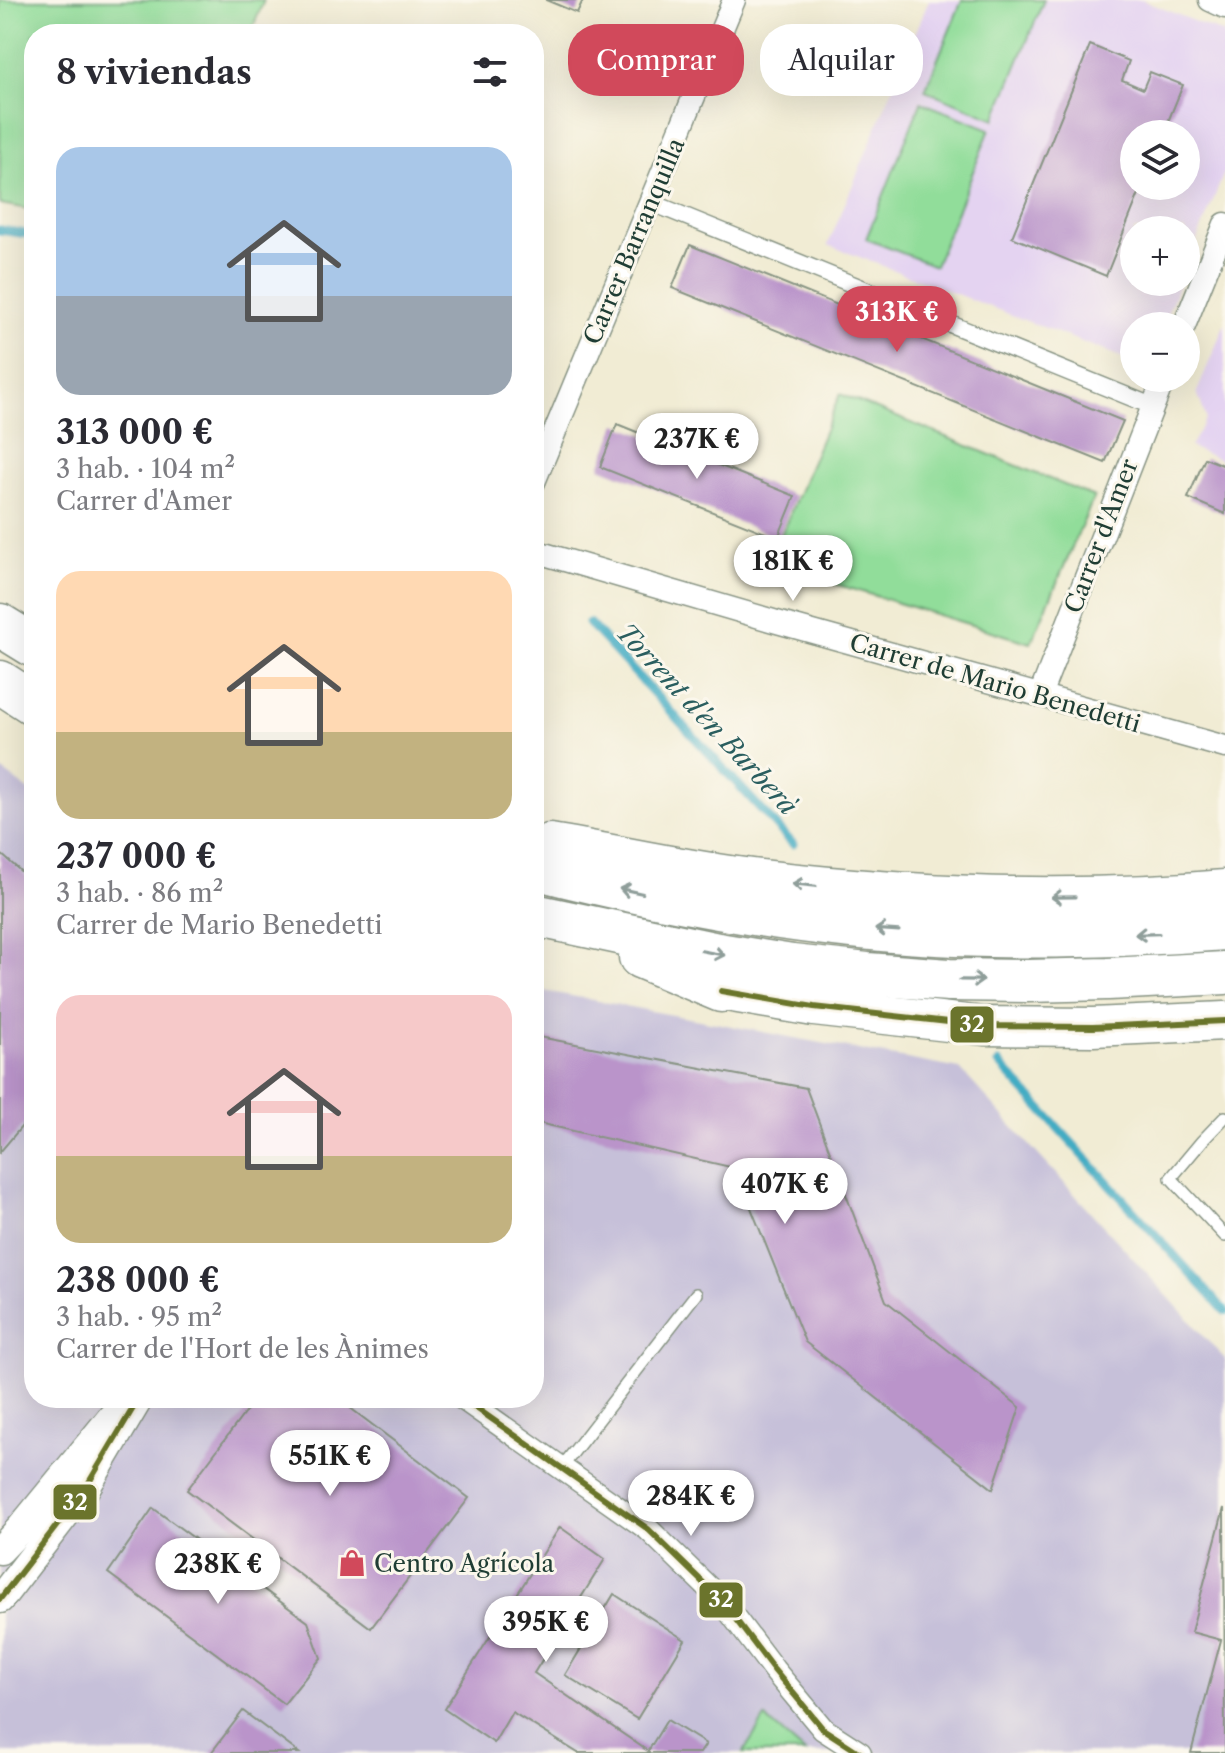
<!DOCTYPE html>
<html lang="es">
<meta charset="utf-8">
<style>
body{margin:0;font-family:"Libre Caslon Text",serif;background:#f2f2f3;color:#2b2b33;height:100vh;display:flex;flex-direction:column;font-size:30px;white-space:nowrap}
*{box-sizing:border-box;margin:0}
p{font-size:26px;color:#7c7c81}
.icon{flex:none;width:44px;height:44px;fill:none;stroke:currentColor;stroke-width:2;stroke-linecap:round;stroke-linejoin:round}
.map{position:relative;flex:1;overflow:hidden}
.details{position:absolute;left:24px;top:24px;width:520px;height:1384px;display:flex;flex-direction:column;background:#fff;border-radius:32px;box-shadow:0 8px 32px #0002}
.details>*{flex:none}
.hud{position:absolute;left:568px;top:24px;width:536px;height:72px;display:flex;gap:16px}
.buttons{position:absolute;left:1120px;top:120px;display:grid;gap:16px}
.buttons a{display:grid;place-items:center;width:80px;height:80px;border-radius:50%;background:#fff;box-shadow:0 8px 32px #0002;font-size:40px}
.price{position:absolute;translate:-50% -68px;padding:0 18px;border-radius:28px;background:#fff;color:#222;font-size:26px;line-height:52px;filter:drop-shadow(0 2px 4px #0008)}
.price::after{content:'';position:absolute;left:50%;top:48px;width:24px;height:18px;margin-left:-12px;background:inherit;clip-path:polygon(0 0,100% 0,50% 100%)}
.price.on{background:#d1495b;color:#fff}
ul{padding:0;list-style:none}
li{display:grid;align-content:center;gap:16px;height:424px;padding:0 32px}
li span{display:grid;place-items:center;height:248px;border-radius:24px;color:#555}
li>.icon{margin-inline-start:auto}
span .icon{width:144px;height:144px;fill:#fffc;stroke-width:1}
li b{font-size:34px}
h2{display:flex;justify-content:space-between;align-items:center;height:96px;padding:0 32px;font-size:34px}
.pill{padding:0 28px;border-radius:32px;background:#fff;box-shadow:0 8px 32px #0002;font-size:28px;line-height:72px}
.pill.on{background:#d1495b;color:#fff}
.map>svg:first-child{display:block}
.built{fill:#e4d3f1;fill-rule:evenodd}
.industrial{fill:#c6c0d9}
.green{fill:#91dd9a;stroke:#588d67;stroke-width:2}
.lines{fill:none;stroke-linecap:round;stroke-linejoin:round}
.stream{stroke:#43acc3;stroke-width:9}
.building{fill:#ba94ca}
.service-casing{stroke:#889484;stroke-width:14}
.pedestrian-casing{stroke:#889484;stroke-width:19}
.minor-casing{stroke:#889484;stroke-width:25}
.tertiary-casing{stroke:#889484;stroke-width:31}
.trunk-casing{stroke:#889484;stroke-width:41}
.motorway-casing{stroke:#889484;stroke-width:45}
.service{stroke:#fff;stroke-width:11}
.pedestrian{stroke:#fff;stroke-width:16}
.minor{stroke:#fff;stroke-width:22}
.tertiary{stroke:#fff;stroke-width:28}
.trunk{stroke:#fff;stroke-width:38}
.motorway{stroke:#fff;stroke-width:42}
.bus-1-casing{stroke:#fbf7ec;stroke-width:12}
.bus-1{stroke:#6b742c;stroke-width:6}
.oneway{stroke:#8f9e9a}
.labels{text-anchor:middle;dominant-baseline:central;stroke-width:6;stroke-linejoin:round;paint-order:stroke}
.street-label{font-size:24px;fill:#1f3d34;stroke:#fbf7ec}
.poi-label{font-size:24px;fill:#1f3d34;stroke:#fbf7ec;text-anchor:start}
.water-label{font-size:26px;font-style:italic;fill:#2a5e5f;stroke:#fbf7ec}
.line-badge{stroke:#fbf7ec;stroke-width:3}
.badge-label{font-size:22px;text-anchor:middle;font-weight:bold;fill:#fff}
</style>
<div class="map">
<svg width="1225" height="1753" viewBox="0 0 1225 1753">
<rect width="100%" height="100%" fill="#fbf7ec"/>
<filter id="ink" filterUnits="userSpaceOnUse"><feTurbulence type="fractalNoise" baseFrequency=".0125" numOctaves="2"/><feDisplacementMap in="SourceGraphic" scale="16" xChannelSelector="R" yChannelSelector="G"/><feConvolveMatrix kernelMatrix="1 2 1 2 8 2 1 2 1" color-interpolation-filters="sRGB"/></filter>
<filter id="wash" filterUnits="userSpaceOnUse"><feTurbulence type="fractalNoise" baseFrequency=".006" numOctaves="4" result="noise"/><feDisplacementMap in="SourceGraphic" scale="32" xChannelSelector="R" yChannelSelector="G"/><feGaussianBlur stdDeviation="1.8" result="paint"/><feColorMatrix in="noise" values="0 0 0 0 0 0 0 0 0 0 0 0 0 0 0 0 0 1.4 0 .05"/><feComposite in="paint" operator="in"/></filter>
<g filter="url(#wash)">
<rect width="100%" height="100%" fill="#f1ecd4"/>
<g class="built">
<path d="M929,0H1142L1225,34V171L1186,267V230H1134V282H1180L1162,326H1134V362L828,245ZM1134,134H1186V186H1134Z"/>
<polygon points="1225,323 1225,462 1190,447 1206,418 1197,392"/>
</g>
<polygon class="industrial" points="0,769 34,794 34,1398 534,1398 534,989 960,1069 1225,1359 1225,1753 0,1753"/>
<g class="green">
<polygon points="0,0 264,0 250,34 34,34 34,210 0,204"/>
<polygon points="962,0 1044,0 995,119 925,90"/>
<polygon points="921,102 990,129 935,266 866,239"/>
<polygon points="840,394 1094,497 1031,643 769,564"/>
<polygon points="765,1718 805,1753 743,1753"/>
</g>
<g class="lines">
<g class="stream">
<polyline points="0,230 34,235"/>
<polyline points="589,623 793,844"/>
<polyline points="999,1063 1225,1311"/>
</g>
</g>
<g id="blocks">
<g class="building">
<polygon points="546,0 583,0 577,13"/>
<polygon points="1090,45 1129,61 1122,80 1143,89 1150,72 1183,85 1163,134 1134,134 1134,186 1142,186 1106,276 1012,237"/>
<polygon points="690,245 1123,421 1105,463 672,288"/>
<polygon points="617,424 795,496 778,538 600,467"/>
<polygon points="1205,458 1225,466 1225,514 1188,498"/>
<polygon points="0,853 34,883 34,1112 0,1152"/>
<polygon points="534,1036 806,1088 886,1301 1020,1407 993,1489 805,1342 735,1168 534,1122"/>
<polygon points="256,1398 337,1398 469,1498 371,1628 187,1490"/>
<polygon points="153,1508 308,1622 321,1658 284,1704 108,1573"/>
<polygon points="1224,1508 1225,1753 1191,1753 1221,1640 1191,1632"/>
<polygon points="560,1527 605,1559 534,1673 648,1751 667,1720 706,1744 700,1753 578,1753 512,1712 494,1743 444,1709"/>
<polygon points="614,1594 685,1640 637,1719 565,1675"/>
<polygon points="243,1711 299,1753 211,1753"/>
</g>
</g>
</g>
<g filter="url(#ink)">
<use href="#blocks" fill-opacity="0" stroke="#889484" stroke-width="2"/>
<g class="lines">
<g class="service-casing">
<g id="service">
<polyline points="1225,1117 1202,1141 1171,1178 1225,1236"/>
<polyline points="562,1467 696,1294"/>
</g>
</g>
<g class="pedestrian-casing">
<polyline id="pedestrian" points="650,202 1152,406"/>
</g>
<g class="minor-casing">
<g id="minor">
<polyline points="1210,0 1225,7"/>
<polyline points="1184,326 1225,224"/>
<polyline points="534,482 734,0"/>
<polyline points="534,551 777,622 1225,747"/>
<polyline points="1040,695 1164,378"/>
<polyline points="462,1398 648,1529 721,1600 774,1670 823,1729 860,1753"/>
</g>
</g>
<g class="tertiary-casing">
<g id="tertiary">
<polyline points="0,1550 21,1528 112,1417"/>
<polyline points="0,1599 85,1489 139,1398"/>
</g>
</g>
<g class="trunk-casing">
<polyline id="trunk" points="721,991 814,1007 984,1026 1093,1027 1225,1021"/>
</g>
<g class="motorway-casing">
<g id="motorway">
<polyline points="0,625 34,646"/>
<polyline points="0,682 34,704"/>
<path d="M550,845C618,856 685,872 753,880C909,898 1068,905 1225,891"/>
<path d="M534,868C636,894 739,915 844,926C970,941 1098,938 1225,929"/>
<polyline points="534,915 718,954 792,966 867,974 949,980 1027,981 1108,979 1225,973"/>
<polyline points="640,957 721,991"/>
</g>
</g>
<use href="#service" class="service"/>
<use href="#pedestrian" class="pedestrian"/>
<use href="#minor" class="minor"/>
<use href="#tertiary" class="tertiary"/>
<use href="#trunk" class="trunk"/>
<use href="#motorway" class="motorway"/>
<g class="bus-1-casing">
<g id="bus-1">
<polyline points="721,991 814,1007 984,1026 1093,1027 1225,1021"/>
<polyline points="462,1398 648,1529 721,1600 774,1670 823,1729 860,1753"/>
<polyline points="0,1599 85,1489 139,1398"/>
</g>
</g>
<use href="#bus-1" class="bus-1"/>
</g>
<defs><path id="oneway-shaft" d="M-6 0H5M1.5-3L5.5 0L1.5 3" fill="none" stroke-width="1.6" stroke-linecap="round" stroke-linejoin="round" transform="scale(2)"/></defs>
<g class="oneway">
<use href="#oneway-shaft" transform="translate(804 885) rotate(-174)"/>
<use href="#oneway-shaft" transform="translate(631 891) rotate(-168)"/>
<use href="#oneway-shaft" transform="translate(1063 897) rotate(179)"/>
<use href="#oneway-shaft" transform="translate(887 930) rotate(-176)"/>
<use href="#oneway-shaft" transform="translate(1147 934) rotate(178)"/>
<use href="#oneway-shaft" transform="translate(713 953) rotate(11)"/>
<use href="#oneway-shaft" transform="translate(972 980) rotate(1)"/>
</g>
</g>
<defs>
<g id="shop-bare" transform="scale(2.16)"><path d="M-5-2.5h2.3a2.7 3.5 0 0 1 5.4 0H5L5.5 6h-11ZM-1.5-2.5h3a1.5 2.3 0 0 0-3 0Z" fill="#d1495b" stroke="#fbf7ec" stroke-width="2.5" paint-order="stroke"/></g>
</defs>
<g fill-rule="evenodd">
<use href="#shop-bare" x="352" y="1563"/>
</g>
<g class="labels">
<g class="street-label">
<text transform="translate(634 241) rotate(-67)">Carrer Barranquilla</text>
<text transform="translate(1101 536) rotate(-69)">Carrer d'Amer</text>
<text transform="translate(995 683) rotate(16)">Carrer de Mario Benedetti</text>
</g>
<g class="poi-label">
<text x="374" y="1563">Centro Agrícola</text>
</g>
<g class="water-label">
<text transform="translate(707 719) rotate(47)">Torrent d'en Barberà</text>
</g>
</g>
<g class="line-badge">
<rect x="949" y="1005" width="46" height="39" rx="8" fill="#6b742c"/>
<rect x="52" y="1483" width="46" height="38" rx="8" fill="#6b742c"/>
<rect x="698" y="1581" width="46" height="38" rx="8" fill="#6b742c"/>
</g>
<g class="badge-label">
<text x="972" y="1032">32</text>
<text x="75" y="1510">32</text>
<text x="721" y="1607">32</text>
</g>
</svg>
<div class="buttons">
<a><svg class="icon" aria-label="layers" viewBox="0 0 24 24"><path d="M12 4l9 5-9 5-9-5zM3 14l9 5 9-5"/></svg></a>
<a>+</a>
<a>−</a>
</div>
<b class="price on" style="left:897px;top:354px">313K €</b>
<b class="price" style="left:697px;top:481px">237K €</b>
<b class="price" style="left:793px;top:603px">181K €</b>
<b class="price" style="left:785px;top:1226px">407K €</b>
<b class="price" style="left:330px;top:1498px">551K €</b>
<b class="price" style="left:691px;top:1538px">284K €</b>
<b class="price" style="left:218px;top:1606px">238K €</b>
<b class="price" style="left:546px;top:1664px">395K €</b>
<div class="hud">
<a class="pill on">Comprar</a>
<a class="pill">Alquilar</a>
</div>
<section class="details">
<h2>8 viviendas<svg class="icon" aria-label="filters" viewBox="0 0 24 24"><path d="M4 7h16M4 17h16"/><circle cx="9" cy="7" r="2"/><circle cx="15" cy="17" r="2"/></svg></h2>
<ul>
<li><span style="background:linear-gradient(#a9c7e8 60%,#9aa5b1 0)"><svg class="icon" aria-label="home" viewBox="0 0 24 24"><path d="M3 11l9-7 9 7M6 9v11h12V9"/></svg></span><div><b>313 000 €</b><p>3 hab. · 104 m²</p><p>Carrer d'Amer</p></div></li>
<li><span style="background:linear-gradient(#ffd9b3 65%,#c2b280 0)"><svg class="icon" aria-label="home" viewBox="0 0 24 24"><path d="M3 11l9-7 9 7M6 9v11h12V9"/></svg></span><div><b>237 000 €</b><p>3 hab. · 86 m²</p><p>Carrer de Mario Benedetti</p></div></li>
<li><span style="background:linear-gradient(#f6c9c9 65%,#c2b280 0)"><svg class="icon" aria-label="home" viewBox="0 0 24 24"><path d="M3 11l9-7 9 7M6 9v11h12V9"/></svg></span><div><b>238 000 €</b><p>3 hab. · 95 m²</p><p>Carrer de l'Hort de les Ànimes</p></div></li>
</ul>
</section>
</div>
